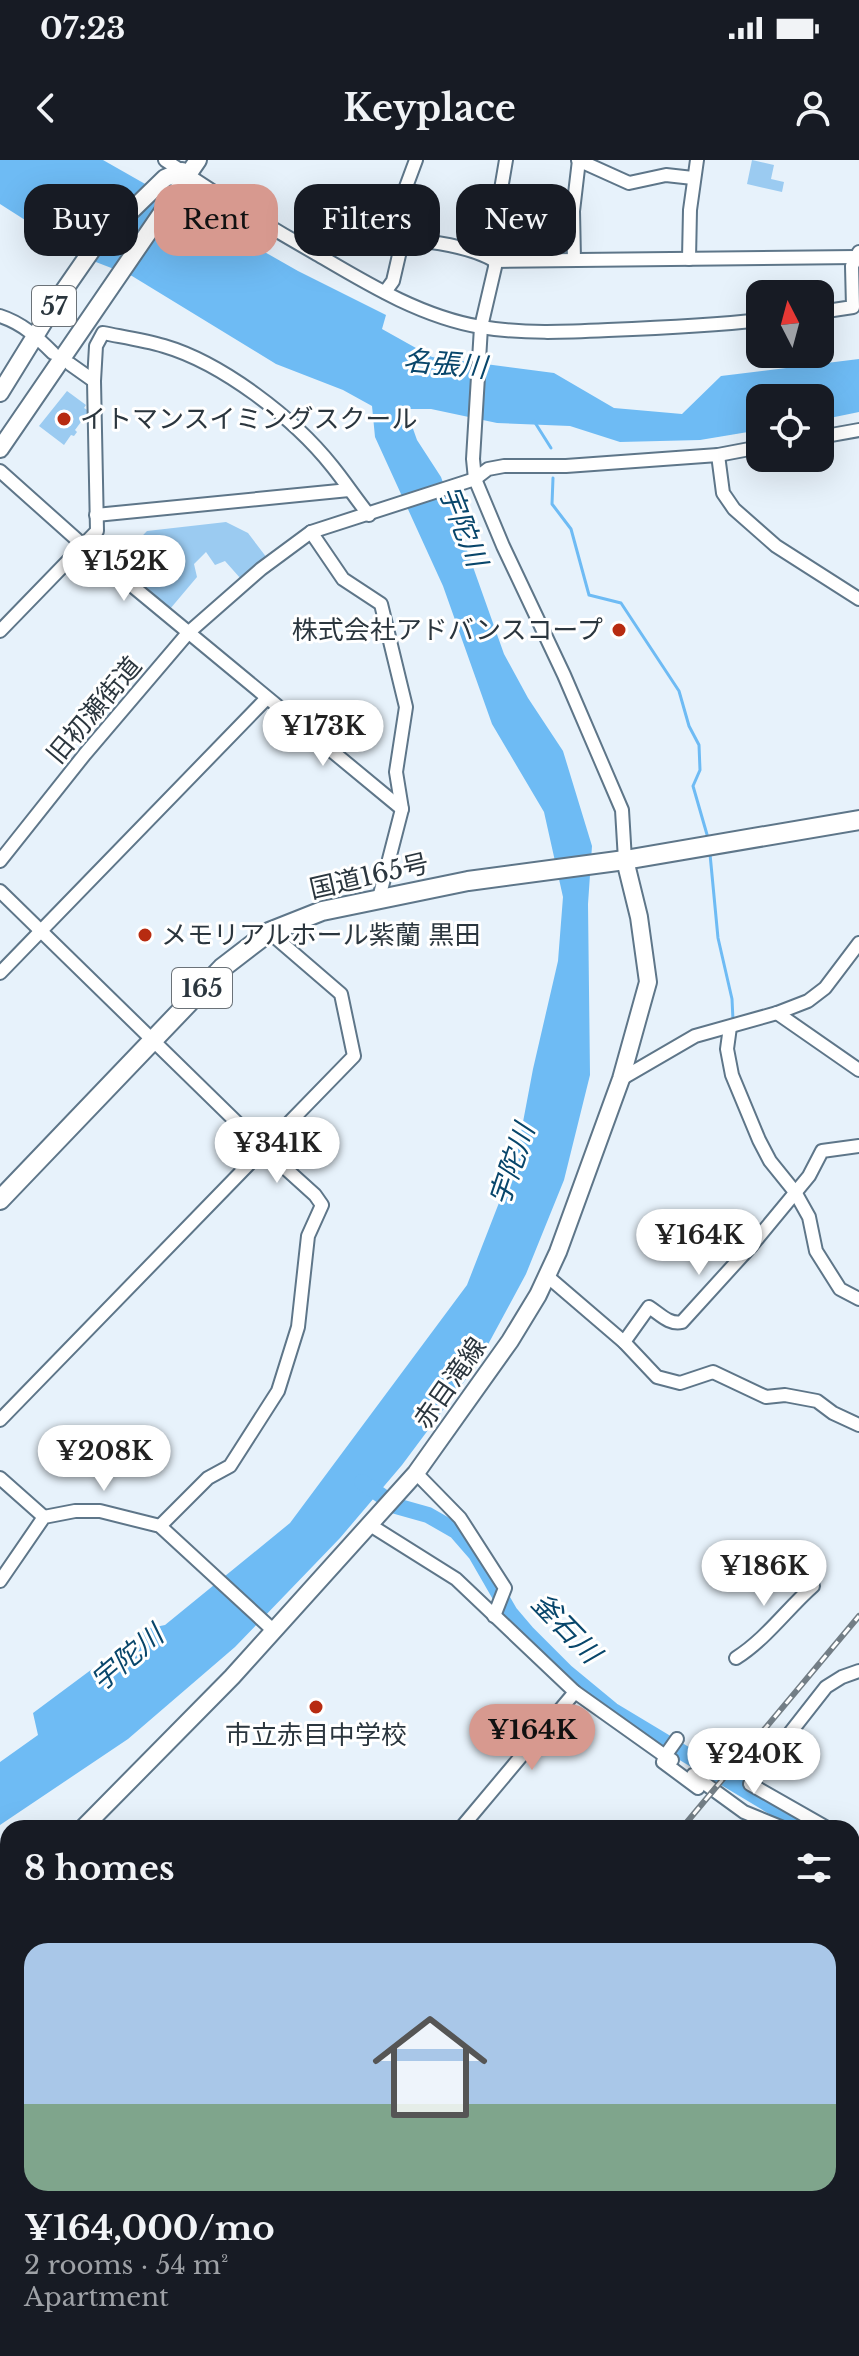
<!DOCTYPE html>
<meta charset="utf-8">
<style>
body{margin:0;font-family:"Libre Baskerville","Noto Sans JP",serif;background:#20242c;color:#f1f3f6;height:100vh;display:flex;flex-direction:column;font-size:30px;white-space:nowrap}
*{box-sizing:border-box;margin:0}
p{font-size:26px;color:#9ea1a6}
.icon{flex:none;width:44px;height:44px;fill:none;stroke:currentColor;stroke-width:2;stroke-linecap:round;stroke-linejoin:round}
.map{position:relative;flex:1;overflow:hidden}
.side{position:absolute;left:0px;top:1660px;width:860px;height:536px;display:flex;flex-direction:column;background:#171b24;border-radius:24px 24px 0 0;box-shadow:0 8px 32px #0002}
.side>*{flex:none}
.top-card{position:absolute;left:24px;top:24px;width:812px;height:72px;display:flex;gap:16px}
.needle{width:52px;rotate:354deg}
.buttons{position:absolute;left:746px;top:120px;display:grid;gap:16px}
.buttons a{display:grid;place-items:center;width:88px;height:88px;border-radius:16px;background:#171b24;box-shadow:0 8px 32px #0002;font-size:40px}
.price{position:absolute;translate:-50% -68px;padding:0 18px;border-radius:28px;background:#fff;color:#222;font-size:26px;line-height:52px;filter:drop-shadow(0 2px 4px #0008)}
.price::after{content:'';position:absolute;left:50%;top:48px;width:24px;height:18px;margin-left:-12px;background:inherit;clip-path:polygon(0 0,100% 0,50% 100%)}
.price.active{background:#d7998f;color:#111}
ul{padding:0;list-style:none}
li{display:grid;align-content:center;gap:16px;height:424px;padding:0 24px}
li span{display:grid;place-items:center;height:248px;border-radius:24px;color:#555}
li>.icon{margin-inline-start:auto}
span .icon{width:144px;height:144px;fill:#fffc;stroke-width:1}
li b{font-size:34px}
h2{display:flex;justify-content:space-between;align-items:center;height:96px;padding:0 24px;font-size:34px}
.chip{padding:0 28px;border-radius:24px;background:#171b24;box-shadow:0 8px 32px #0002;font-size:28px;line-height:72px}
.chip.active{background:#d7998f;color:#111}
.status{display:flex;justify-content:space-between;align-items:center;height:56px;padding:0 40px;background:#171b24;direction:ltr}
.status svg{height:22px;fill:currentColor}
header{display:flex;justify-content:space-between;align-items:center;height:104px;padding:0 24px;background:#171b24;font-size:36px;font-weight:800}
.map>svg:first-child{display:block}
.green{fill:#9bcbf1}
.water{fill:#6ebbf4}
.lines{fill:none;stroke-linecap:round;stroke-linejoin:round}
.stream{stroke:#6ebbf4;stroke-width:3}
.river{stroke:#6ebbf4;stroke-width:16}
.minor-casing{stroke:#5e7689;stroke-width:16}
.major-casing{stroke:#5e7689;stroke-width:20}
.highway-casing{stroke:#5e7689;stroke-width:22}
.minor{stroke:#fff;stroke-width:12}
.major{stroke:#fff;stroke-width:16}
.highway{stroke:#fff;stroke-width:18}
.rail-casing{stroke:#737e86;stroke-width:6}
.rail{stroke:#fff;stroke-width:3;stroke-dasharray:9;stroke-linecap:butt}
.poi-dot{fill:#b72b11;stroke:#fff;stroke-width:3}
.labels{text-anchor:middle;dominant-baseline:central;stroke-width:6;stroke-linejoin:round;paint-order:stroke}
.shield{fill:#fff;stroke:#6b7278;stroke-width:2}
.shield-label{font-size:24px;font-weight:bold;fill:#2b363e}
.poi-label{font-size:26px;fill:#2b363e;stroke:#fff;text-anchor:start}
.street-label{font-size:26px;fill:#2b363e;stroke:#fff}
.water-label{font-size:28px;font-style:italic;fill:#08466b;stroke:#fff}
</style>
<div class="status"><b>07:23</b><svg viewBox="0 0 49 12"><path d="M0 12V9h3v3zM5 12V6h3v6zM10 12V3h3v9zM15 12V0h3v12zM26 1h20v11H26zM47 4h2v5h-2z"/></svg></div>
<header><svg class="icon" aria-label="back" viewBox="0 0 24 24"><path d="M15 5l-7 7 7 7"/></svg>Keyplace<svg class="icon" aria-label="person" viewBox="0 0 24 24"><circle cx="12" cy="8" r="4"/><path d="M4 21q1-7 8-7t8 7"/></svg></header>
<div class="map">
<svg width="859" height="2196" viewBox="0 0 859 2196">
<rect width="100%" height="100%" fill="#e7f2fb"/>
<g class="green">
<polygon points="752,0 774,5 771,19 784,22 782,32 747,24"/>
<polygon points="67,231 86,245 84,248 89,251 75,270 77,272 74,276 71,275 64,285 39,266"/>
<polygon points="226,362 248,373 267,398 241,419 225,401 215,405 206,392 194,404 197,417 170,449 117,402 147,371"/>
</g>
<polygon class="water" points="0,0 103,0 298,111 386,155 382,169 432,197 554,213 614,248 682,254 721,216 859,199 859,252 820,260 820,238 760,238 760,270 700,280 620,282 570,266 497,263 431,249 406,249 417,280 441,317 504,494 528,538 563,591 592,686 588,744 590,915 564,1020 526,1114 478,1203 402,1305 340,1378 235,1487 128,1579 0,1665 0,1602 38,1575 33,1553 146,1469 165,1465 290,1363 467,1125 516,999 533,909 558,801 563,737 544,652 492,564 443,426 375,277 372,246 343,230 276,204 132,116 83,97 0,44"/>
<g class="lines">
<g class="stream">
<polyline points="534,261 551,288"/>
<polyline points="553,318 552,344 571,369 589,435 621,443 679,531 689,566 699,585 700,610 693,626 708,678"/>
<polyline points="710,694 718,778 732,839 733,860"/>
<polyline points="525,2188 536,2196"/>
<polyline points="79,2196 86,2188"/>
</g>
<g class="river">
<polyline points="362,1322 396,1346 428,1355 456,1371 476,1394 510,1453 527,1473 566,1512 612,1550 808,1668"/>
<polyline points="852,1711 859,1719"/>
</g>
<g class="minor-casing">
<g id="minor">
<path d="M165,0C214,33 264,64 315,93C366,123 421,157 481,167C523,174 566,172 608,170C659,168 709,166 760,160"/>
<polyline points="506,0 497,53 495,107 481,167 473,299 475,319 503,386 564,515 622,650 625,700"/>
<polyline points="578,0 629,23 666,15 693,18"/>
<path d="M402,82C426,78 474,88 495,101L856,97"/>
<polyline points="689,99 690,50 697,0"/>
<polyline points="574,100 573,51 579,0"/>
<polyline points="385,132 393,121 402,82 398,72 400,43 416,0"/>
<polyline points="820,152 853,147 852,106 859,92"/>
<path d="M0,156C22,163 37,177 53,193"/>
<polyline points="70,204 94,221"/>
<polyline points="820,277 859,270"/>
<polyline points="718,295 723,333 734,349 776,386 859,439"/>
<polyline points="0,311 84,386 402,649"/>
<polyline points="96,355 349,330"/>
<polyline points="311,372 343,419 381,444 406,547 396,612 402,649 379,738"/>
<path d="M0,471L97,371L94,221L96,186L103,173C123,177 144,180 164,186C222,203 294,258 332,306C345,322 356,339 369,355"/>
<polyline points="0,701 85,594 188,473 261,409 311,372 475,319 488,309 504,306 566,306 718,295 760,287"/>
<polyline points="0,731 263,988 315,1035 322,1045 308,1076 298,1167 278,1231 230,1306 208,1318 160,1366"/>
<polyline points="0,813 266,539"/>
<polyline points="777,853 859,910"/>
<polyline points="730,867 727,889 732,915 759,980 770,1001 795,1032 809,1057 816,1091 840,1129 859,1139"/>
<polyline points="621,919 695,876 777,853 808,841 825,828 859,783"/>
<polyline points="547,1116 624,1182 657,1217 680,1223 713,1212 766,1237 785,1235 817,1241 833,1253 859,1265"/>
<path d="M624,1182L649,1147C660,1154 669,1165 682,1162L752,1085L809,1016L822,991L859,986"/>
<polyline points="0,1260 354,896 341,834 269,772"/>
<polyline points="416,1313 460,1358 505,1428 494,1456"/>
<polyline points="0,1318 44,1357"/>
<polyline points="370,1365 456,1419 575,1532 665,1596 663,1602 698,1628"/>
<polyline points="0,1421 44,1357 75,1351 100,1351 160,1366 274,1471"/>
<path d="M736,1498C766,1479 787,1449 813,1426"/>
<polyline points="672,1600 665,1596 677,1579"/>
<polyline points="693,1615 744,1652 783,1668"/>
<polyline points="461,1668 575,1532"/>
<polyline points="827,1668 750,1624 826,1527 842,1517 859,1511"/>
<polyline points="852,1695 859,1703"/>
<polyline points="852,1731 859,1738"/>
<polyline points="0,1811 8,1818"/>
<polyline points="852,2024 859,2016"/>
<polyline points="0,2157 8,2146"/>
<polyline points="217,2188 227,2196"/>
<polyline points="541,2188 553,2196"/>
<polyline points="44,2196 52,2188"/>
<polyline points="113,2196 120,2188"/>
<polyline points="169,2196 175,2188"/>
<polyline points="377,2196 384,2188"/>
<polyline points="708,2196 715,2188"/>
</g>
</g>
<g class="major-casing">
<g id="major">
<polyline points="0,233 58,139 94,87 165,18 182,11"/>
<polyline points="0,289 198,0"/>
<polyline points="83,1668 232,1517 416,1313 510,1181 538,1135 558,1092 621,919 648,822 639,757 625,700"/>
<polyline points="0,1777 8,1766"/>
</g>
</g>
<g class="highway-casing">
<polyline id="highway" points="0,1040 222,808 269,772 322,751 468,721 625,700 859,660"/>
</g>
<use href="#minor" class="minor"/>
<use href="#major" class="major"/>
<use href="#highway" class="highway"/>
<g class="rail-casing">
<g id="rail">
<polyline points="682,1668 859,1456"/>
<polyline points="254,2196 260,2188"/>
</g>
</g>
<use href="#rail" class="rail"/>
</g>
<g class="poi-dot">
<circle cx="64" cy="259" r="8"/>
<circle cx="619" cy="470" r="8"/>
<circle cx="145" cy="775" r="8"/>
<circle cx="316" cy="1547" r="8"/>
</g>
<g class="labels">
<g class="shield">
<rect x="32" y="126" width="44" height="40" rx="6"/>
<rect x="172" y="808" width="60" height="40" rx="6"/>
</g>
<g class="shield-label">
<text x="54" y="146">57</text>
<text x="202" y="828">165</text>
</g>
<g class="poi-label">
<text x="80" y="259">イトマンスイミングスクール</text>
<text x="603" y="470" text-anchor="end">株式会社アドバンスコープ</text>
<text x="161" y="775">メモリアルホール紫蘭 黒田</text>
<text x="316" y="1575" text-anchor="middle">市立赤目中学校</text>
</g>
<g class="street-label">
<text transform="translate(94 550) rotate(-50)">旧初瀬街道</text>
<text transform="translate(369 716) rotate(-13)">国道165号</text>
<text transform="translate(450 1223) rotate(-55)">赤目滝線</text>
</g>
<g class="water-label">
<text transform="translate(445 204) rotate(5)">名張川</text>
<text transform="translate(463 366) rotate(69)">宇陀川</text>
<text transform="translate(512 1005) rotate(-71)">宇陀川</text>
<text transform="translate(566 1468) rotate(46)">釜石川</text>
<text transform="translate(127 1498) rotate(-40)">宇陀川</text>
</g>
</g>
</svg>
<div class="buttons">
<a><svg class="needle" viewBox="-14 -14 28 28"><path d="M0-13l5 13h-10z" fill="#e53935"/><path d="M0 13l5-13h-10z" fill="#9ea1a6"/></svg></a>
<a><svg class="icon" aria-label="locate" viewBox="0 0 24 24"><circle cx="12" cy="12" r="6"/><path d="M12 2v4M12 18v4M2 12h4M18 12h4"/></svg></a>
</div>
<b class="price" style="left:124px;top:443px">¥152K</b>
<b class="price" style="left:323px;top:608px">¥173K</b>
<b class="price" style="left:277px;top:1025px">¥341K</b>
<b class="price" style="left:699px;top:1117px">¥164K</b>
<b class="price" style="left:104px;top:1333px">¥208K</b>
<b class="price" style="left:764px;top:1448px">¥186K</b>
<b class="price active" style="left:532px;top:1612px">¥164K</b>
<b class="price" style="left:754px;top:1636px">¥240K</b>
<div class="top-card">
<a class="chip">Buy</a>
<a class="chip active">Rent</a>
<a class="chip">Filters</a>
<a class="chip">New</a>
</div>
<section class="side">
<h2>8 homes<svg class="icon" aria-label="filters" viewBox="0 0 24 24"><path d="M4 7h16M4 17h16"/><circle cx="9" cy="7" r="2"/><circle cx="15" cy="17" r="2"/></svg></h2>
<ul>
<li><span style="background:linear-gradient(#a9c7e8 65%,#7fa58c 0)"><svg class="icon" aria-label="home" viewBox="0 0 24 24"><path d="M3 11l9-7 9 7M6 9v11h12V9"/></svg></span><div><b>¥164,000/mo</b><p>2 rooms · 54 m²</p><p>Apartment</p></div></li>
</ul>
</section>
</div>
